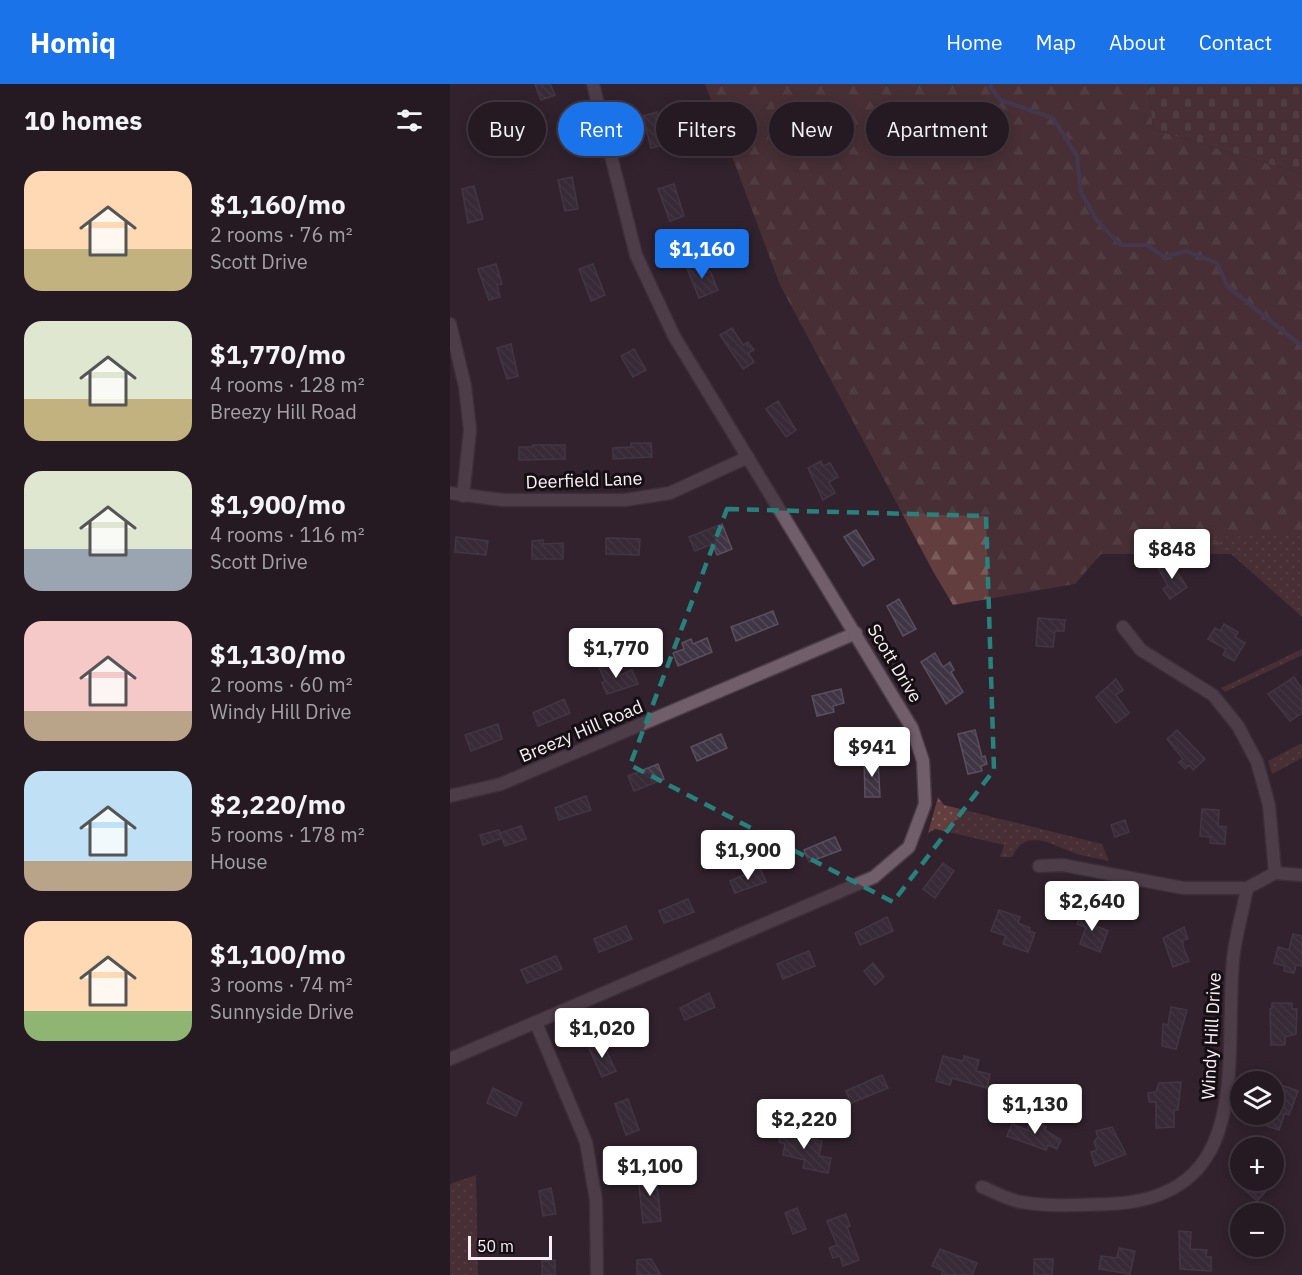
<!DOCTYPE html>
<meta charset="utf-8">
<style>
body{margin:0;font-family:"IBM Plex Sans",sans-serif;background:#32272f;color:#f1f3f6;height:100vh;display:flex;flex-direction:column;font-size:22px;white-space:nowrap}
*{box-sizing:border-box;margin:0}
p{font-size:20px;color:#a4a1a5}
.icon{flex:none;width:33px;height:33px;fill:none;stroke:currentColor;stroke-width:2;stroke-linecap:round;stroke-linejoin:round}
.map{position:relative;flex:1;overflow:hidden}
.drawer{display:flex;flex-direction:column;background:#261a22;width:450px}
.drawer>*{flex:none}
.guide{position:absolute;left:18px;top:18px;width:570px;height:54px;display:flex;gap:12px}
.fabs{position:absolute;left:780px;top:987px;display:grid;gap:12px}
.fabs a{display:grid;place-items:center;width:54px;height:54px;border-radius:50%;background:#261a22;box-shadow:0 3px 15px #0003,0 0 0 2px #423840;font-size:30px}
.scale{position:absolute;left:18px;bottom:15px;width:84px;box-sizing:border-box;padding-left:6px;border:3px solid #fbf0f7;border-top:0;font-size:16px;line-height:21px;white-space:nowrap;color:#fbf0f7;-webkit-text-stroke:4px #150e13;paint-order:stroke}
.price{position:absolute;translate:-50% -51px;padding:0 14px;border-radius:6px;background:#fff;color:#222;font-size:20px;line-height:39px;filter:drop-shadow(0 2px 3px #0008)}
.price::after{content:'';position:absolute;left:50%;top:36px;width:18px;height:14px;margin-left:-9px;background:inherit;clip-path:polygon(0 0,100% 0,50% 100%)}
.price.active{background:#1a73e8;color:#fff}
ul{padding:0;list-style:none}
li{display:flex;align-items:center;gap:18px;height:150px;padding:0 24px}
li span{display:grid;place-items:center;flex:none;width:168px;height:120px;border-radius:18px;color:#555}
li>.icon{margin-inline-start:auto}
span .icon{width:72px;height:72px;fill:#fffc;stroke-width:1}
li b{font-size:26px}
h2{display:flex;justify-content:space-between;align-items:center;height:72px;padding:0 24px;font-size:26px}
.pill{padding:0 21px;border-radius:27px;background:#261a22;box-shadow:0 3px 15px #0003,0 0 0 2px #423840;font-size:21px;line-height:54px}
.pill.active{background:#1a73e8;color:#fff}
header{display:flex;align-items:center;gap:36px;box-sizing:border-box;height:84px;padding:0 30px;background:#1a73e8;color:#fff}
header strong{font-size:28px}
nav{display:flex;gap:33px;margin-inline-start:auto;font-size:21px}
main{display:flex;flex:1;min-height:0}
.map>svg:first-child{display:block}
.forest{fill:url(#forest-firs)}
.cemetery{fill:url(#cemetery-stones)}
.park{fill:url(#park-dots)}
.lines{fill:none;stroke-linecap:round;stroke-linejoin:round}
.stream{stroke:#5a5177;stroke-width:4}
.building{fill:url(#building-back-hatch);stroke:#5a4f5f;stroke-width:1.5}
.minor-casing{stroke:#4b3d47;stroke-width:15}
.minor{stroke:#705e6a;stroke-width:12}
.marked{fill:none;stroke:#27827c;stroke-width:4.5;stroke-dasharray:12 8;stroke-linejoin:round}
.labels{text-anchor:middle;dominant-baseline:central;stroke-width:6;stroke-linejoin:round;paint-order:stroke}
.street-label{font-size:18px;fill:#fbf0f7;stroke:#150e13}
</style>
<header>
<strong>Homiq</strong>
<nav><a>Home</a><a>Map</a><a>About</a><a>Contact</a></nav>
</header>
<main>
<section class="drawer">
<h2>10 homes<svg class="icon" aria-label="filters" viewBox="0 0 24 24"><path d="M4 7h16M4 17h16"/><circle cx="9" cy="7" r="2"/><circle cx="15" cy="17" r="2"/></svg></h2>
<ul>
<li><span style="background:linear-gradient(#ffd9b3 65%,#c2b280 0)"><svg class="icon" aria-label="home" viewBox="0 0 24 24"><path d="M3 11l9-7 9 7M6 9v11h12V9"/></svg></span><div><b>$1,160/mo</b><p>2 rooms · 76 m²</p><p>Scott Drive</p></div></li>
<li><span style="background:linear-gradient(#dfe7d0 65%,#c2b280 0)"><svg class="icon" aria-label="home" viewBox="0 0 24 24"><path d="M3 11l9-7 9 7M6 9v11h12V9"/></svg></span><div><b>$1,770/mo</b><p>4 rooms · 128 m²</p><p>Breezy Hill Road</p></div></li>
<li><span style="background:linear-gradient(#dfe7d0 65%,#9aa5b1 0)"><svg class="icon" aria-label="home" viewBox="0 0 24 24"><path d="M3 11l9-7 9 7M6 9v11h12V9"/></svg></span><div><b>$1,900/mo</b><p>4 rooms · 116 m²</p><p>Scott Drive</p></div></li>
<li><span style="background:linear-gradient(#f6c9c9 75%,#b9a48a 0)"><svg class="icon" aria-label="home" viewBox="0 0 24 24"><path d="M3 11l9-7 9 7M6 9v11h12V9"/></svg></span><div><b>$1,130/mo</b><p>2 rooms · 60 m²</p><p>Windy Hill Drive</p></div></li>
<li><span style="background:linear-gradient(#bfe0f5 75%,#b9a48a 0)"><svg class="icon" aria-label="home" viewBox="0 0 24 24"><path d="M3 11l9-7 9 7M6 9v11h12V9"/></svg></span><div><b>$2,220/mo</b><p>5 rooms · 178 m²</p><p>House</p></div></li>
<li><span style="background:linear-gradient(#ffd9b3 75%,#8fb573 0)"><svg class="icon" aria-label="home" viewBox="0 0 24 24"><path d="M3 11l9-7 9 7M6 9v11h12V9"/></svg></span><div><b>$1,100/mo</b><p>3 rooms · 74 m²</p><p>Sunnyside Drive</p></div></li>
</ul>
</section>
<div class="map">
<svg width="852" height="1191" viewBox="0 0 852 1191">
<defs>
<pattern id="forest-firs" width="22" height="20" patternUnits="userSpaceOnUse" patternTransform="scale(1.5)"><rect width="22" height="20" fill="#623f3e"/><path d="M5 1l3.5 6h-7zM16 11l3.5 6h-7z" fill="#795b5b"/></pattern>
<pattern id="cemetery-stones" width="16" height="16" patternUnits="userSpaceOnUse" patternTransform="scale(1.5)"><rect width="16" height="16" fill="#623f3e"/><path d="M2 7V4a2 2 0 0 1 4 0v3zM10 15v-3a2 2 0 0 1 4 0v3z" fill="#795b5b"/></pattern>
<pattern id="park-dots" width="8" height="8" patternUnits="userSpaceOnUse" patternTransform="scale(1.5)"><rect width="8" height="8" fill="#623f3e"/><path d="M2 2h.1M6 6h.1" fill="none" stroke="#795b5b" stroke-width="1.8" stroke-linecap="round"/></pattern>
<pattern id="building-back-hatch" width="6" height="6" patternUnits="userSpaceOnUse" patternTransform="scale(1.5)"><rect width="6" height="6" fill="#403544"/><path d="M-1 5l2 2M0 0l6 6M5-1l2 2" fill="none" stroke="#534956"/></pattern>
</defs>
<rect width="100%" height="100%" fill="#32222d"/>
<polygon class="forest" points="255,0 698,0 703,45 852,90 852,470 651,470 625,500 503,521 484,489 330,201"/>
<polygon class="cemetery" points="698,0 852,0 852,90 703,45"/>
<g class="park">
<polygon points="852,451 852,533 762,453"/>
<polygon points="852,565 852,571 775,608 771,604"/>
<polygon points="852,659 852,674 822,690 818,677"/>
<path d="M488,713L494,721L652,760L659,777C647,774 634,773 622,768C600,760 576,743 562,773H550L554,761L485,745L478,749Z"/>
<polygon points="26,1091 28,1191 0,1191 0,1100"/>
</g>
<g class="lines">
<polyline class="stream" points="541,0 540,2 550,16 603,34 627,72 631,108 646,135 670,161 697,161 714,173 736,167 767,179 778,203 852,262"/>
</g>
<g class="building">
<polygon points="85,0 100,0 105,11 91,16"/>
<polygon points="207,28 209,38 216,41 219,53 213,55 215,61 201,64 193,32"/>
<polygon points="122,93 128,125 115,127 108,96"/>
<polygon points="224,100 234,132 220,137 208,105"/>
<polygon points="24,102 33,135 18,139 12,105"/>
<polygon points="250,178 256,189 260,187 268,206 249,214 237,184"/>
<polygon points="46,180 52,200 47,201 50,213 39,216 28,185"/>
<polygon points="143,180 155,211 141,217 129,185"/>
<polygon points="282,244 293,261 298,258 304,266 298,269 304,278 293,285 270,251"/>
<polygon points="61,260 68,292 57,295 47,264"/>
<polygon points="184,265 196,286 183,293 171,272"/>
<polygon points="328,317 346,346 336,353 316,325"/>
<polygon points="181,359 201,359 202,373 163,375 163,364 181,363"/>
<polygon points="83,361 115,361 115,375 69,376 69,363 82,363"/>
<polygon points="371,377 373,382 380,379 388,393 379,398 385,409 373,416 358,384"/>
<polygon points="272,440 282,465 267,471 263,460 245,467 239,453"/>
<polygon points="406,446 424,475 413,482 394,453"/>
<polygon points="6,453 38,457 36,471 5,468"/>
<polygon points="156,454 190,455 189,471 156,470"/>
<polygon points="93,456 93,460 113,459 113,475 82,475 82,457"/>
<polygon points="714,477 718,483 722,480 737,503 720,515 713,505 718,502 707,482"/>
<polygon points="449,515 466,545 453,552 437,522"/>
<polygon points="323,527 328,540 286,557 281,543"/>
<polygon points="588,534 615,536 614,547 605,547 603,563 586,562"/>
<polygon points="774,540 788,548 785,553 795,559 784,577 773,571 776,565 758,555 765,544 770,547"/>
<polygon points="257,554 262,568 228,582 223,569 234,565 232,559 241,555 243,560"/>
<polygon points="485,569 493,583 500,578 504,586 501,588 513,608 496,620 471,578"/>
<polygon points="156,575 164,594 182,586 188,600 157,610 152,599 155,597 147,579"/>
<polygon points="844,593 852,605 852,629 840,637 818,610"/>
<polygon points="666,595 673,606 666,611 679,629 666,639 646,613"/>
<polygon points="391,605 394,619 383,622 384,628 367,632 362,612"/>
<polygon points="114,615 120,629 88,642 83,629"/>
<polygon points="48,640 52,655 21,667 15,651"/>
<polygon points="525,646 532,673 535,672 537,680 531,682 532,687 518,690 508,650"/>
<polygon points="727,646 755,675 743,686 739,681 735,685 729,678 733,675 717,655"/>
<polygon points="271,650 277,664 247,677 241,663"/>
<polygon points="414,674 428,674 430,713 415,713"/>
<polygon points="208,680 214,695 184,707 178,692"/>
<polygon points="136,712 141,726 109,736 105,724"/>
<polygon points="752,725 769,726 768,742 776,743 775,760 760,759 761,753 750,752"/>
<polygon points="675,736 679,748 665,753 661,741"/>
<polygon points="71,742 76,755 55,762 50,749"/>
<polygon points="49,746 52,754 33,761 30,751"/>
<polygon points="385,753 391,766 359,778 354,766"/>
<polygon points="493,779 504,787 485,814 473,805"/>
<polygon points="310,784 316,798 285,809 280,797"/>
<polygon points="238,815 244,828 214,839 209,827"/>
<polygon points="549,826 570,833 568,839 580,844 579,847 585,849 578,868 553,860 556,852 541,847"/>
<polygon points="632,827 646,832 643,841 658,847 650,868 630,860 636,843 627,840"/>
<polygon points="437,833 443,847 410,861 405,849"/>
<polygon points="176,842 182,855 149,868 144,855"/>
<polygon points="734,843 738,855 733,856 733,862 739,877 723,883 713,854"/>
<polygon points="843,850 852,852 852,882 846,881 844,889 834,887 835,882 824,879 828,863 839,866"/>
<polygon points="359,867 365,882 333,895 327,880"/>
<polygon points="106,872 112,885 77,899 71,886"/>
<polygon points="423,879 434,893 425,901 414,887"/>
<polygon points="259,909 265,923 235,936 230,924"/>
<polygon points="822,919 842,919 842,925 847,925 846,950 835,953 835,961 821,961 820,925 822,924"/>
<polygon points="721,923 737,926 726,965 712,962 713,940 718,941"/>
<polygon points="151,956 166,987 152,993 138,962"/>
<polygon points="493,972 513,977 514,972 529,976 526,987 540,990 537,1004 502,994 500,1001 486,997"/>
<polygon points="432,991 438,1004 401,1019 396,1007"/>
<polygon points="731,998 728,1026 724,1026 724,1043 706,1044 706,1018 699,1018 698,1009 706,1008 709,999"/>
<polygon points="831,1001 848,1007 839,1031 835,1029 829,1046 817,1042 821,1030 824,1030"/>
<polygon points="43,1004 72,1019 66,1032 37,1019"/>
<polygon points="178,1015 189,1046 176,1051 165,1020"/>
<polygon points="584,1032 594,1036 592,1041 596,1043 595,1046 611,1056 607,1065 598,1061 596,1066 557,1052 562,1040 577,1046"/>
<polygon points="662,1043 676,1070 645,1082 641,1068 647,1066 644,1058 648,1053 646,1047"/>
<polygon points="332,1044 351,1048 351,1053 372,1057 369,1072 381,1074 378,1089 353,1084 355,1076 333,1071 335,1060 329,1058"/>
<polygon points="203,1087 204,1090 210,1090 211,1099 207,1100 211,1137 193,1139 188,1092 193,1091 193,1088"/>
<polygon points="784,1096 826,1096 807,1117"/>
<polygon points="101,1104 106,1130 93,1132 89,1107"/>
<polygon points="347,1124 356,1145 343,1150 335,1129"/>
<polygon points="396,1130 400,1142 397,1143 409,1176 393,1182 390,1172 383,1174 379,1164 387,1161 377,1137"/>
<polygon points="729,1147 741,1148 740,1165 757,1166 756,1173 761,1173 761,1187 730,1185"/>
<polygon points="669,1164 685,1167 680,1190 649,1185 651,1172 667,1174"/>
<polygon points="490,1165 527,1179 522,1191 491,1191 493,1187 482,1182"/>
<polygon points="201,1175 211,1191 187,1191 187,1176"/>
<polygon points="584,1175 603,1175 602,1191 584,1191"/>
<polygon points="105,1176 105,1191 92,1191 92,1177"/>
</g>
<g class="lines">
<g class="minor-casing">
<g id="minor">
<polyline points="0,240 15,302 20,346 13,412"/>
<polyline points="0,409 52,416 175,416 220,409 298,373"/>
<polyline points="673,543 691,566 763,611 788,642 807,678 819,721 825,789"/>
<polyline points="0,712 51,700 406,549"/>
<polyline points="589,782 613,781 733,804 797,804 825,789 852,791"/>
<polyline points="86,939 136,1058 146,1116 147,1191"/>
<polyline points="0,975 424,793 459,763 475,720 473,677 462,644 224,252 186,171 143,0"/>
<path d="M532,1103C545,1108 558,1116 571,1118C598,1123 630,1121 658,1120C805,1115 774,978 783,876C785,852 793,828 797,804"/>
</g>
</g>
<use href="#minor" class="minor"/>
</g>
<path d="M0 0H852V1191H0ZM277,425L536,432L544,686L443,818L180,681Z" fill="#32222d" fill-opacity=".55" fill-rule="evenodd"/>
<path class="marked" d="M277,425L536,432L544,686L443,818L180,681Z"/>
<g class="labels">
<g class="street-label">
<text transform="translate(134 396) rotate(-2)">Deerfield Lane</text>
<text transform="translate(445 579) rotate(59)">Scott Drive</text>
<text transform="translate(131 647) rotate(-23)">Breezy Hill Road</text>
<text transform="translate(761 952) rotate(-87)">Windy Hill Drive</text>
</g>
</g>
</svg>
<div class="fabs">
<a><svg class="icon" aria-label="layers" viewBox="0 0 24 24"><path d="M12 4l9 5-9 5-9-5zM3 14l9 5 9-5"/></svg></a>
<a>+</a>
<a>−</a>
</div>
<div class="scale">50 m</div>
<b class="price active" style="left:252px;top:196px">$1,160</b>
<b class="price" style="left:722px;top:496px">$848</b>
<b class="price" style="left:166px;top:595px">$1,770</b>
<b class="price" style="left:422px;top:694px">$941</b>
<b class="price" style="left:298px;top:797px">$1,900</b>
<b class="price" style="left:642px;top:848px">$2,640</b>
<b class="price" style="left:152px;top:975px">$1,020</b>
<b class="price" style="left:585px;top:1051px">$1,130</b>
<b class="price" style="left:354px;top:1066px">$2,220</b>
<b class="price" style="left:200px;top:1113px">$1,100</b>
<div class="guide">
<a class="pill">Buy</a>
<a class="pill active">Rent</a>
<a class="pill">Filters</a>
<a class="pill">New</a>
<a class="pill">Apartment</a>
</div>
</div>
</main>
